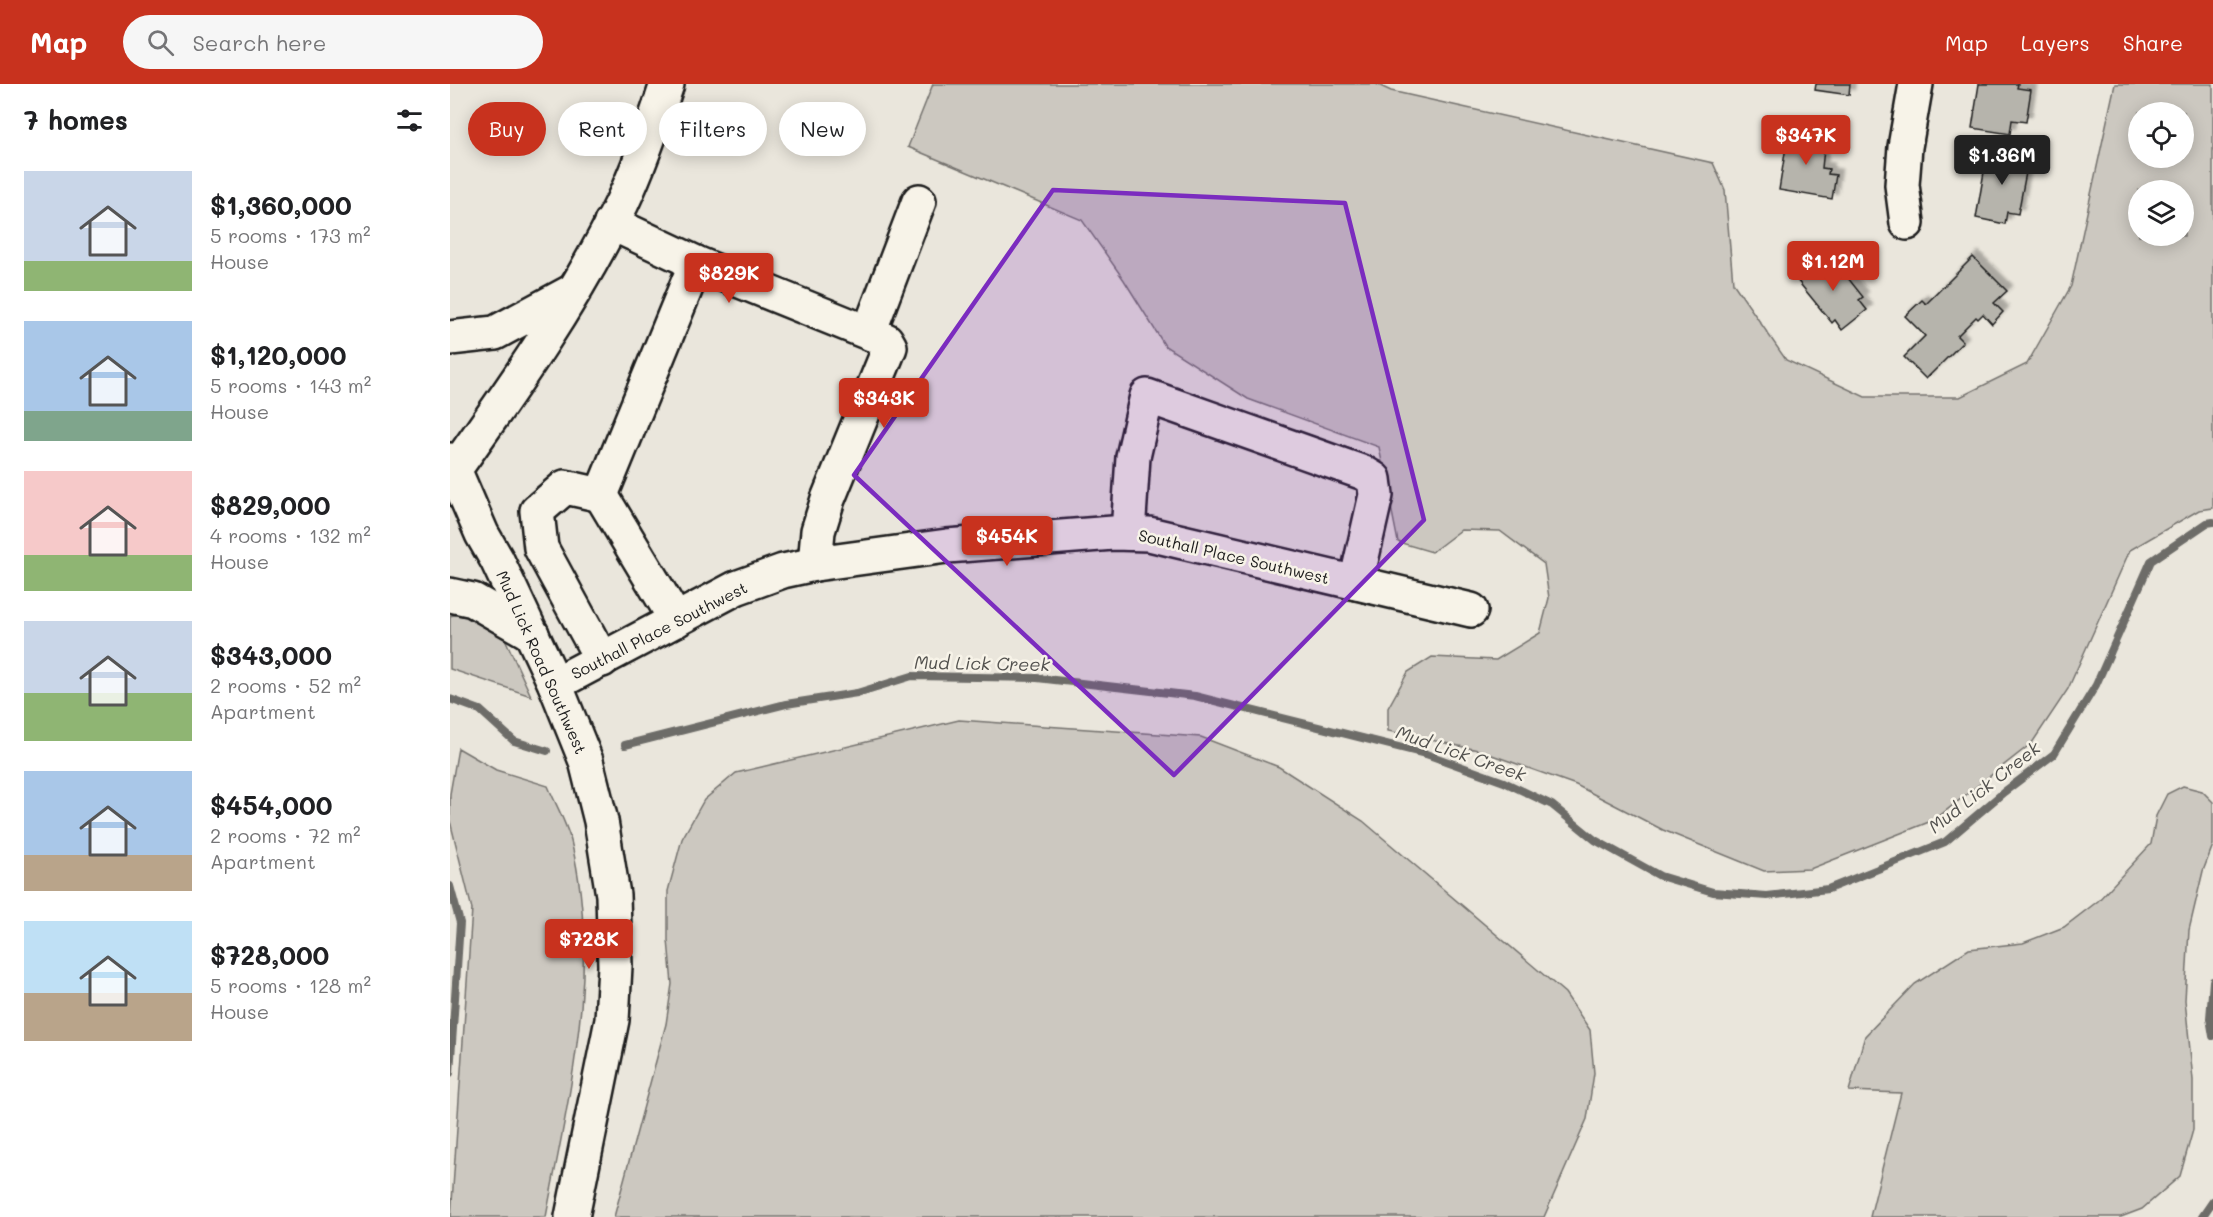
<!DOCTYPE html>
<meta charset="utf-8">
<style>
body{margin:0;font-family:Mali,sans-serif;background:#f6f6f6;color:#202124;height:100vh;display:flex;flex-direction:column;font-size:22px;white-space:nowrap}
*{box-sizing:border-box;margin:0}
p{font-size:20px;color:#757577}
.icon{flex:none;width:33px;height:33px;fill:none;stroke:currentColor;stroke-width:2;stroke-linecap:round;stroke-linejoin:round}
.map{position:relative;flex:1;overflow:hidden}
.drawer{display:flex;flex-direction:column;background:#fff;width:450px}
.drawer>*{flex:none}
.hud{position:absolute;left:18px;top:18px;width:570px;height:54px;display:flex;gap:12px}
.buttons{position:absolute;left:1678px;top:18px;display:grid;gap:12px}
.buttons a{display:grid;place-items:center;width:66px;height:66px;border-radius:50%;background:#fff;box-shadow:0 3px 15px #0003;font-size:30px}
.price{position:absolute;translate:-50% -51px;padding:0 14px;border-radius:6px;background:#c8321e;color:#fff;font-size:20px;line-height:39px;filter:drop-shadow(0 2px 3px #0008)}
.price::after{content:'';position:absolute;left:50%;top:36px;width:18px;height:14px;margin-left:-9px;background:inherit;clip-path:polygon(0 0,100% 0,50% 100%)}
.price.active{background:#222;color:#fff}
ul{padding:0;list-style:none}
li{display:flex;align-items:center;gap:18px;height:150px;padding:0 24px}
li span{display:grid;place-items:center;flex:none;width:168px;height:120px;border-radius:0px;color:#555}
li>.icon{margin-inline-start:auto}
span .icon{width:72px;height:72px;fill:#fffc;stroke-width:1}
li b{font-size:26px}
h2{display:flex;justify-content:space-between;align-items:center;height:72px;padding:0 24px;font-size:26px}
.chip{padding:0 21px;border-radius:27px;background:#fff;box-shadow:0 3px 15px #0003;font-size:21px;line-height:54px}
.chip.active{background:#c8321e;color:#fff}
header{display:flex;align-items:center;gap:36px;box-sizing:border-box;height:84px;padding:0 30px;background:#c8321e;color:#fff}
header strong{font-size:28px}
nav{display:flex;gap:33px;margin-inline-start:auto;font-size:21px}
.search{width:420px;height:54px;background:#f6f6f6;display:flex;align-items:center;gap:15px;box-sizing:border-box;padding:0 21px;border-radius:33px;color:#757577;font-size:22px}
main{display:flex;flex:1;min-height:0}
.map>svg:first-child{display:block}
.green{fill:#ccc8c0;stroke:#74726e;stroke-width:1.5;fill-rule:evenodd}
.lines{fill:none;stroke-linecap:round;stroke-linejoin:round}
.stream{stroke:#6d6c68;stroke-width:8}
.building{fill:#b6b4ac;stroke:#1c1c1c;stroke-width:1.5;filter:url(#shadow)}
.minor-casing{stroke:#1c1c1c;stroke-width:38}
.major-casing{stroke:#1c1c1c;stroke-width:38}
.minor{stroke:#f7f3e8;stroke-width:33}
.major{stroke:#f7f3e8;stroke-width:33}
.marked{fill:#7b2cbf;fill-opacity:0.2;stroke:#7b2cbf;stroke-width:4.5;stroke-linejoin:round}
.labels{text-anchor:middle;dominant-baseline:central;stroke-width:5;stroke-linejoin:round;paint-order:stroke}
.street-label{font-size:16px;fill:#1c1c1c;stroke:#f7f3e8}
.water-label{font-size:18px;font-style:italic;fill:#52514e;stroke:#f7f3e8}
</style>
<header>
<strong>Map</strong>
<div class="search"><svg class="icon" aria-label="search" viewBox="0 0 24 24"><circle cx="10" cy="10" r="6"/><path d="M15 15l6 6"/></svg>Search here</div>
<nav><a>Map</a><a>Layers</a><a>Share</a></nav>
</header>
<main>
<section class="drawer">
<h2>7 homes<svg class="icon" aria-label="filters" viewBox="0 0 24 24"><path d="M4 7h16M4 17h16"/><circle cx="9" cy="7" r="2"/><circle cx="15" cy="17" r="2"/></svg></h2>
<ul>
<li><span style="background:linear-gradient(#c9d6e8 75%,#8fb573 0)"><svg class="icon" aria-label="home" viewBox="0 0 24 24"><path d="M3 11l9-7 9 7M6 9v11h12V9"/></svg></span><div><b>$1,360,000</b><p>5 rooms · 173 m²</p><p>House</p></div></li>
<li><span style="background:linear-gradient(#a9c7e8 75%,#7fa58c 0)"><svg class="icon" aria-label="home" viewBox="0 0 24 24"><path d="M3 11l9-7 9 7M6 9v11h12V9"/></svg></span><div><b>$1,120,000</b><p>5 rooms · 143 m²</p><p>House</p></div></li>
<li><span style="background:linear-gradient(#f6c9c9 70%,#8fb573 0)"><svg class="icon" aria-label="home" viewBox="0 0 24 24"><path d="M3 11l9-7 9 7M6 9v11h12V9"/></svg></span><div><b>$829,000</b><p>4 rooms · 132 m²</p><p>House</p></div></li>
<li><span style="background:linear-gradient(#c9d6e8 60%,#8fb573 0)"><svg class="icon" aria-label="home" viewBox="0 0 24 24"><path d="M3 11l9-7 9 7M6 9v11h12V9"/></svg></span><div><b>$343,000</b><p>2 rooms · 52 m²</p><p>Apartment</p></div></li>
<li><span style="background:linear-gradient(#a9c7e8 70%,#b9a48a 0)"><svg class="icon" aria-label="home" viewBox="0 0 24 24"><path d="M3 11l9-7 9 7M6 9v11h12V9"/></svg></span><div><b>$454,000</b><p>2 rooms · 72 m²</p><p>Apartment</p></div></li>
<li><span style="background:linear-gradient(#bfe0f5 60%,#b9a48a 0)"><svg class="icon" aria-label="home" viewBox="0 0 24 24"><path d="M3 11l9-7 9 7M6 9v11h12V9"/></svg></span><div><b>$728,000</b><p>5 rooms · 128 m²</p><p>House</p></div></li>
</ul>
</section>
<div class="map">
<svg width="1763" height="1133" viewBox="0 0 1763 1133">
<defs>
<filter id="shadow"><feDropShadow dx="5.5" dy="-5.5" stdDeviation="1.5" flood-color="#0004"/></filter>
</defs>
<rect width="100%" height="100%" fill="#eae6dc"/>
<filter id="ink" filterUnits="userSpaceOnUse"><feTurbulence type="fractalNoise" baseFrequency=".0167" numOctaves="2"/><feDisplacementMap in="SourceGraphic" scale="12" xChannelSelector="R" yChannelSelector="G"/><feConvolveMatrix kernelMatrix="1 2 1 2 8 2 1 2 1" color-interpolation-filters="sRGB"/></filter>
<g filter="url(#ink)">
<g class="green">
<path d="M483,0H926L941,7L1263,79L1275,106L1283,199L1336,276L1415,313H1510L1577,280L1621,202L1665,0H1763V424L1749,426L1680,466L1618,605L1582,659L1484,736L1360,785L1314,787L1213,746L1126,701L1028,666L938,647V624L958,588L982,573L1046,576L1090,549L1099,514L1094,480L1050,447L1011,446L982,468L948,458L929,363L798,315L715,262L674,196L632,136L458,63ZM1689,28H1734V74H1689ZM1689,106H1734V152H1689Z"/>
<polygon points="8,530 22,532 52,548 81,612 0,585 0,532"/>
<polygon points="509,636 751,653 829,683 913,737 1115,909 1140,946 1144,989 1137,1035 1094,1133 164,1133 216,940 222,900 218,856 218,807 232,755 254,716 286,689"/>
<path d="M8,664L46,686L98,702C105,719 116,738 121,757C152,881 119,1010 96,1133H1L22,825L0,737V710Z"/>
<polygon points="1733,702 1752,707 1763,718 1763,761 1753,787 1739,846 1735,916 1743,996 1743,1046 1730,1092 1692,1125 1671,1133 1420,1133 1451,1009 1399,1007 1415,952 1465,900 1519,865 1573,859 1614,843 1648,817 1701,760 1706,732 1717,710"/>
</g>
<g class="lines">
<g class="stream">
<polyline points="0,615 30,626 64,657 97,667"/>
<polyline points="175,661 336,620 407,609 462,592 587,594 745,612 976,670 1054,698 1102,721 1145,756 1210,792 1263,808 1317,812 1378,805 1495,758 1554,708 1604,670 1646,601 1701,477 1757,439 1763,438"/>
<polyline points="0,802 10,839 0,989"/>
<polyline points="1763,897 1760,934 1763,952"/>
<polyline points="1752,1133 1763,1117"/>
</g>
</g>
<g class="building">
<polygon points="1366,0 1400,0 1399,11 1365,6"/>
<polygon points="1529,0 1568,0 1567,4 1581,6 1576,38 1562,36 1560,50 1522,44"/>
<polygon points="1339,44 1373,49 1371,65 1374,65 1372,84 1379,85 1378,90 1386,91 1382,115 1329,106"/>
<polygon points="1538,65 1579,73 1568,130 1557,128 1555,140 1526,134"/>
<polygon points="1379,170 1413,213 1409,216 1417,226 1392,246 1385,236 1382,239 1347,196"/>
<polygon points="1523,173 1557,207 1544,219 1553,228 1542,240 1533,230 1528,235 1526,233 1507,252 1513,258 1476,295 1454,273 1475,252 1455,232 1472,216 1476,220"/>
</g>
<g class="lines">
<g class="minor-casing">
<g id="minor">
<polyline points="161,139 246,179 436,256 440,263 378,415 368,447 365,480"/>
<polyline points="1457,139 1452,101 1455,63 1466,0"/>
<polyline points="419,248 469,117"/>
<polyline points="0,376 32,450 47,476 105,600 136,677 151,737 163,811 165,882 162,936 122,1133"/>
<polyline points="151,411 226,536"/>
<polyline points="678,449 683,373 697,312 914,389 924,395 926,411 906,499"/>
<polyline points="152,576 91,464 87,427 115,403 151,411 246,179"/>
<polyline points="105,600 286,504 333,487 365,480 497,462 663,449 699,450 1021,526"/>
</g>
</g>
<g class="major-casing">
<g id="major">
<polyline points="0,254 45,249 123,207"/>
<path d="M0,392C62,305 125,216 172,119C190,81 204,40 217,0"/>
<polyline points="0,511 23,516 82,550"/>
</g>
</g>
<use href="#minor" class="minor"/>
<use href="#major" class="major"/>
</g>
</g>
<path class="marked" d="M603,106L895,119L974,436L724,691L404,391Z"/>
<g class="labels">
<g class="street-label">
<text transform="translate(784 472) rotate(13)">Southall Place Southwest</text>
<text transform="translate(209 546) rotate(-27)">Southall Place Southwest</text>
<text transform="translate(92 578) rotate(66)">Mud Lick Road Southwest</text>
</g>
<g class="water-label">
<text transform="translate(532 579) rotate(1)">Mud Lick Creek</text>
<text transform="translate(1011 669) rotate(19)">Mud Lick Creek</text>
<text transform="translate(1534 703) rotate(-38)">Mud Lick Creek</text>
</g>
</g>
</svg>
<div class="buttons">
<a><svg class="icon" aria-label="locate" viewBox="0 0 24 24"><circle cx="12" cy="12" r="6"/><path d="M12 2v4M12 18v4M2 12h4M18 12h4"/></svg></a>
<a><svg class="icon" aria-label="layers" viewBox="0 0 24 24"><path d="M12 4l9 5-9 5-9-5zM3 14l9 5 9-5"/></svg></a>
</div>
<b class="price" style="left:1356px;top:82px">$347K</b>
<b class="price active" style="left:1552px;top:102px">$1.36M</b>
<b class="price" style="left:1383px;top:208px">$1.12M</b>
<b class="price" style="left:279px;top:220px">$829K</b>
<b class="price" style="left:434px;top:345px">$343K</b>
<b class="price" style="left:557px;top:483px">$454K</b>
<b class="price" style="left:139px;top:886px">$728K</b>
<div class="hud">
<a class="chip active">Buy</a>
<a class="chip">Rent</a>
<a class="chip">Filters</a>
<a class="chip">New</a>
</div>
</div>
</main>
